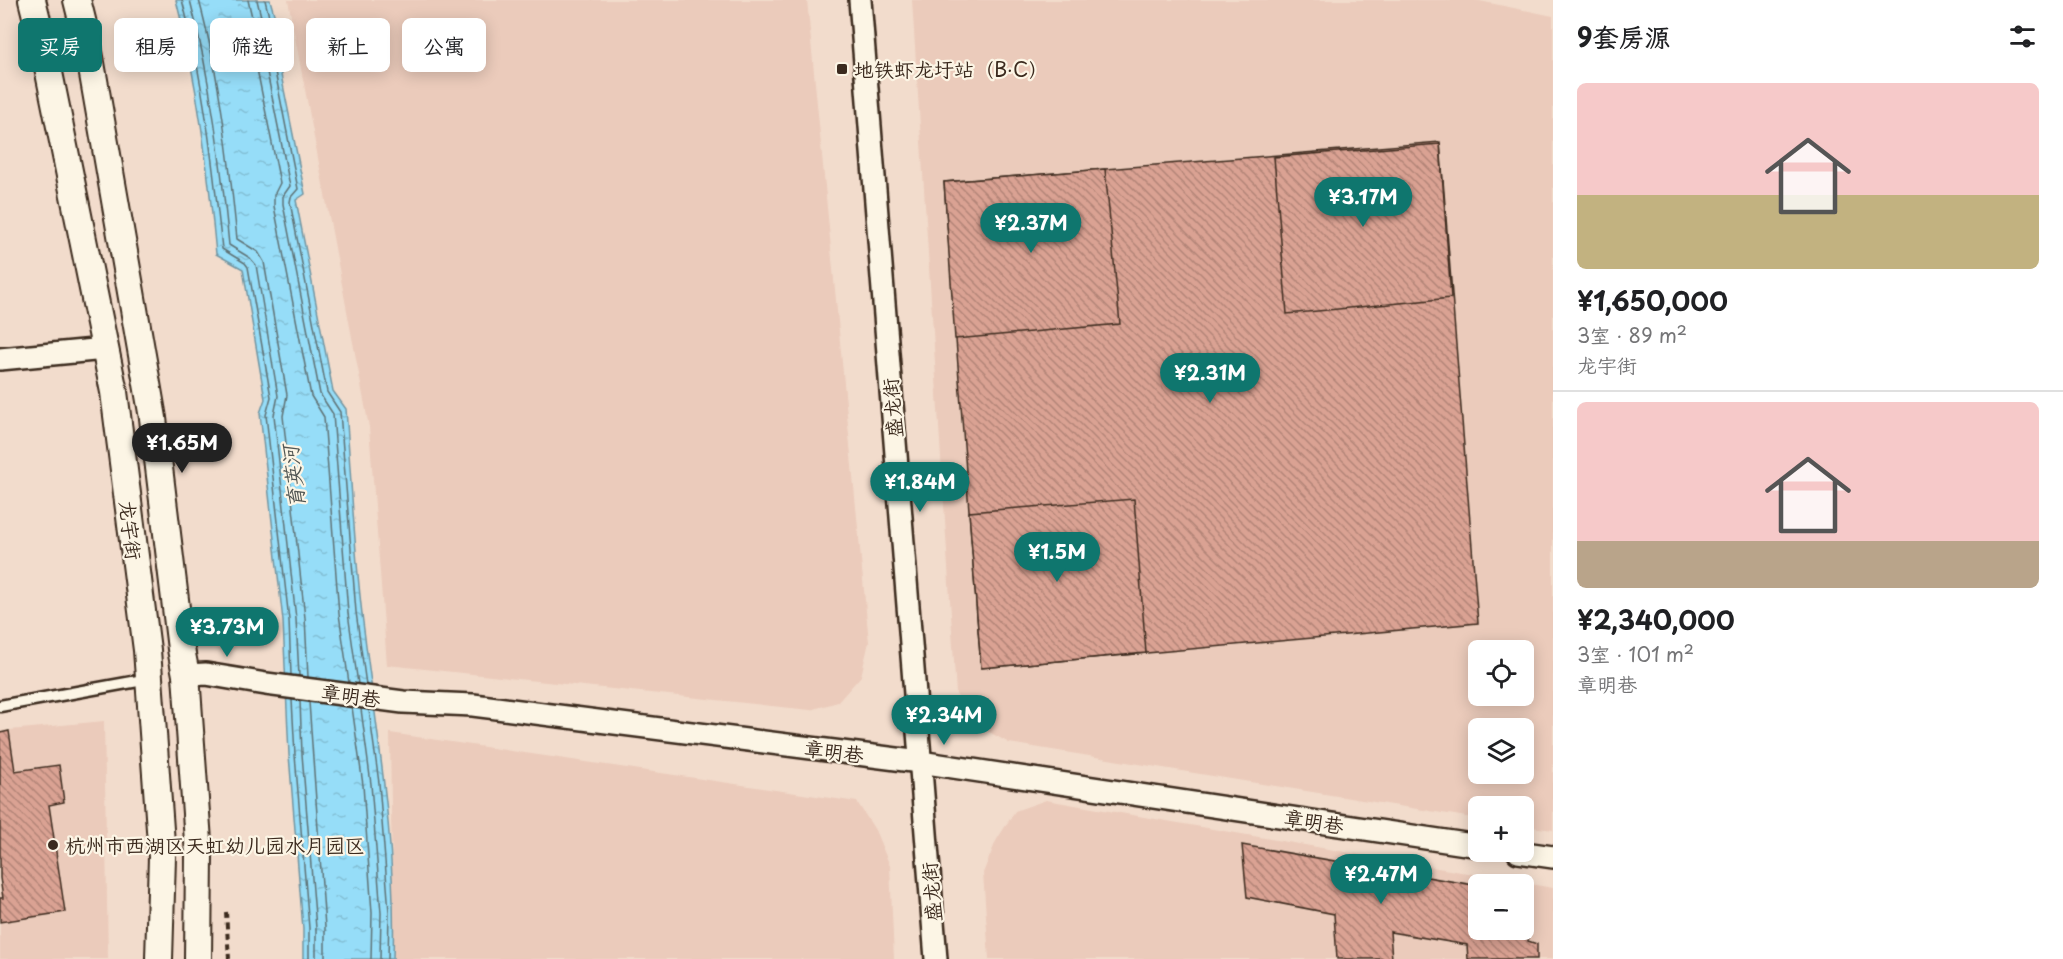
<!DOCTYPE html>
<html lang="zh">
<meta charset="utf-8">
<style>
body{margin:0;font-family:"Playpen Sans","LXGW WenKai TC",sans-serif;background:#f2f2f2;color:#202124;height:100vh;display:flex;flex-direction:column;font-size:22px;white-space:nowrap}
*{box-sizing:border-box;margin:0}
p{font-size:20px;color:#757577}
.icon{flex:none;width:33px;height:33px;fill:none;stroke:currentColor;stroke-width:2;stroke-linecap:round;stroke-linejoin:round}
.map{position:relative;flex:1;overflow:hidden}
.panel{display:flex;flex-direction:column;background:#fff;width:510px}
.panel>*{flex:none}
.top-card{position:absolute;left:18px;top:18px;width:570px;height:54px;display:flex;gap:12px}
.buttons{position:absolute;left:1468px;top:640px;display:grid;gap:12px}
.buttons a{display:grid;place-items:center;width:66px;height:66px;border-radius:9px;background:#fff;box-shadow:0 3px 15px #0003;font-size:30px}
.price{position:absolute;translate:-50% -51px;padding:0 14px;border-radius:21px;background:#0f766e;color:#fff;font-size:20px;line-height:39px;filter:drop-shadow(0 2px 3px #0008)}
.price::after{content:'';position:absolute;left:50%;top:36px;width:18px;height:14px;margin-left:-9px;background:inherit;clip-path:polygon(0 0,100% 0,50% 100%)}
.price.active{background:#222;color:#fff}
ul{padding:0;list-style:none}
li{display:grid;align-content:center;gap:12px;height:318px;padding:0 24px}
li+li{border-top:2px solid #e0e0e0}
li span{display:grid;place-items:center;height:186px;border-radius:9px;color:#555}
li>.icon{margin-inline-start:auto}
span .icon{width:108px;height:108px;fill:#fffc;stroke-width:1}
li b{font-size:26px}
h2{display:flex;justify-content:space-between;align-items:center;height:72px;padding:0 24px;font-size:26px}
.chip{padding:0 21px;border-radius:9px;background:#fff;box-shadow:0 3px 15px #0003;font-size:21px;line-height:54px}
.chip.active{background:#0f766e;color:#fff}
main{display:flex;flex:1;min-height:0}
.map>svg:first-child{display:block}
.built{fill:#ebcbbb;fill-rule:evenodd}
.water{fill:url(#water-ripples);stroke:#7295a1;stroke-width:1.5}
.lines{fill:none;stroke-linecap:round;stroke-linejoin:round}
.shore{stroke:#5f7275;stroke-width:1.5}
.building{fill:url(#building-back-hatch);stroke:#3b2a1e;stroke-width:1.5}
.service-casing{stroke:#3b2a1e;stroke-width:15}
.minor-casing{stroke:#3b2a1e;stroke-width:26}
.tertiary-casing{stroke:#3b2a1e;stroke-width:30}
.path{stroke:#3b2a1e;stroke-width:4;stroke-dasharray:6 4.5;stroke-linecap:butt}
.service{stroke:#fcf5e5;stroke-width:10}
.minor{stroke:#fcf5e5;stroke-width:21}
.tertiary{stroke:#fcf5e5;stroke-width:26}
.poi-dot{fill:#3b2a1e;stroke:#fcf5e5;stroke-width:2}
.labels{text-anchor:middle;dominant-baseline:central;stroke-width:4.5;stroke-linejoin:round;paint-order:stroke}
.poi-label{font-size:20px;fill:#3b2a1e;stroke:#fcf5e5;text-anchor:start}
.street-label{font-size:20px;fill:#3b2a1e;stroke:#fcf5e5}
.water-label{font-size:21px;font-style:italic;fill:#525754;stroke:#fcf5e5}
</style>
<main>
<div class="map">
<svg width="1553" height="959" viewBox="0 0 1553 959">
<defs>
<pattern id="water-ripples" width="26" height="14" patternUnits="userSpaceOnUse" patternTransform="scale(1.5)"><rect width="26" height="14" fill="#96ddf8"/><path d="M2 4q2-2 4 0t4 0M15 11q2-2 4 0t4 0" fill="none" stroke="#82bed4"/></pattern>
<pattern id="building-back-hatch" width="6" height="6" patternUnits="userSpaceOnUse" patternTransform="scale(1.5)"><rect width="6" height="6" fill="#daa293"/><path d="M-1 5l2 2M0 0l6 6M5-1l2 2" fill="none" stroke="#b28477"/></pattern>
</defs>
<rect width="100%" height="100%" fill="#f2dccc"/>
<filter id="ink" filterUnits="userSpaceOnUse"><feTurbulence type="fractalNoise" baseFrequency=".0167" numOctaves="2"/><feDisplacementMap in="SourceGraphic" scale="12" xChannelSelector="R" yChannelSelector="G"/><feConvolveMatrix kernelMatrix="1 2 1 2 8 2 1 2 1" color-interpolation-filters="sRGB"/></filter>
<g filter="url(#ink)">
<g class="built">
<polygon points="288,0 807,0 869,642 861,676 838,702 810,710 387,665 369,427"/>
<path d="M912,0H1475L1553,16V830L1524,826V807H1479V819L1009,743L973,723L956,694ZM1479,651H1524V696H1479ZM1479,729H1524V774H1479Z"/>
<polygon points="104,721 108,959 0,959 0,731"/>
<polygon points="390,733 857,802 875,830 890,866 894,959 393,959"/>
<path d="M1046,800L1553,888V959H989L983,873L996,841L1015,811ZM1479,885H1524V930H1479Z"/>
</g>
<path class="water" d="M176,0H270L278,28L276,50L305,194L296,200L333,391L346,409C351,477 354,546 362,614C376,729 397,843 393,959H303V929L289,755L283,621L260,413L265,399L243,269L216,254C208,169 198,83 176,0Z"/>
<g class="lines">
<g class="shore">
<path d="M182,0C204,81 213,166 222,249L245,263L248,267L271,397L266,415L289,620L291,675"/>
<path d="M190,0C211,80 221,163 229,245L250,258L256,265L278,396L274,415L296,619L299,676"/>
<path d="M199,0C220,78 229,159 237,239L258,252L264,262L287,395L283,416L305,618L308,677"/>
<polyline points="248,0 255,30 254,54 280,183 274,195 274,206 311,396 324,417 339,614 349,683"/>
<polyline points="257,0 264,29 263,52 290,186 283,196 283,204 320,394 333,414 348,613 358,684"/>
<polyline points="265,0 272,29 271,51 298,189 291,197 290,202 327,392 340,412 356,612 366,685"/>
<polyline points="292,700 295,755 309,928 309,959"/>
<polyline points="300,701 302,754 316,928 316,959"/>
<polyline points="309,702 325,927 325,959"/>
<polyline points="352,707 363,785 372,913 371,959"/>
<polyline points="361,709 371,784 381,913 380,959"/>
<polyline points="369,710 379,783 389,912 388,959"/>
</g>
</g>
<g class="building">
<polygon points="1440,142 1478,623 981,668 944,182"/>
<polygon points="1440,144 1451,298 1287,314 1274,157"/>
<polygon points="1105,169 1120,324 955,339 944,182"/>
<polygon points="1134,499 1146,653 981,668 969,512"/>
<polygon points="9,731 15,771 59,765 64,802 49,805 65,912 0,922 0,898 3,898 0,878 0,733"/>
<polygon points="1242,845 1479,886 1479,930 1524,930 1524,894 1529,895 1528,941 1537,944 1537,959 1468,959 1467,945 1390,932 1392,959 1337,959 1334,914 1247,897"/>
</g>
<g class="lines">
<g class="service-casing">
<polyline id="service" points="0,706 149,679"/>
</g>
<g class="minor-casing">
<g id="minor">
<polyline points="860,0 936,959"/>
<polyline points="0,359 105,349"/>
<polyline points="186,675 206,674 266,684 403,702 473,705 920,762 1479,846"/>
<polyline points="1518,852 1553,857"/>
</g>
</g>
<g class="tertiary-casing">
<g id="tertiary">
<polyline points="32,0 44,48 114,392 147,650 162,857 159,959"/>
<polyline points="77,0 87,40 153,418 181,649 186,675 199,855 198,959"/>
</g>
</g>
<polyline class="path" points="226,912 229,959"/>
<use href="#service" class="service"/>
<use href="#minor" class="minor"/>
<use href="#tertiary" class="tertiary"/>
</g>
</g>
<g class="poi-dot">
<rect x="836" y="63" width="12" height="12" rx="3"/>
<circle cx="53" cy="845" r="6"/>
</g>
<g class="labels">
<g class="poi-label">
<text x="854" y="69">地铁虾龙圩站（B·C）</text>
<text x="65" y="845">杭州市西湖区天虹幼儿园水月园区</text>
</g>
<g class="street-label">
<text transform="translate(892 408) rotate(-95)">盛龙街</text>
<text transform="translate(131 530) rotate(83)">龙宇街</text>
<text transform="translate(351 695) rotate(8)">章明巷</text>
<text transform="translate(834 751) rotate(7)">章明巷</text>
<text transform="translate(1314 821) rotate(9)">章明巷</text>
<text transform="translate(931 892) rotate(-95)">盛龙街</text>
</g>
<g class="water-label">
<text transform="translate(292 477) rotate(-97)">育英河</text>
</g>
</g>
</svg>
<div class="buttons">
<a><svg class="icon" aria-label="locate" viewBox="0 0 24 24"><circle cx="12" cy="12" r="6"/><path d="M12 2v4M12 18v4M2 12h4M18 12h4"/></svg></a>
<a><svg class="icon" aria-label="layers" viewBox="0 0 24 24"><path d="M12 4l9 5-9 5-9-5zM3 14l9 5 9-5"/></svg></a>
<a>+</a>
<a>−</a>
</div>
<b class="price" style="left:1363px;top:228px">¥3.17M</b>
<b class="price" style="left:1031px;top:254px">¥2.37M</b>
<b class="price" style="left:1210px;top:404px">¥2.31M</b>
<b class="price active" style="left:182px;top:474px">¥1.65M</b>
<b class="price" style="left:920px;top:513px">¥1.84M</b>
<b class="price" style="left:1057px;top:583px">¥1.5M</b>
<b class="price" style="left:227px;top:658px">¥3.73M</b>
<b class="price" style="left:944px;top:746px">¥2.34M</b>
<b class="price" style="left:1381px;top:905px">¥2.47M</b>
<div class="top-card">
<a class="chip active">买房</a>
<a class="chip">租房</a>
<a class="chip">筛选</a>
<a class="chip">新上</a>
<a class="chip">公寓</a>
</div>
</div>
<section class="panel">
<h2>9套房源<svg class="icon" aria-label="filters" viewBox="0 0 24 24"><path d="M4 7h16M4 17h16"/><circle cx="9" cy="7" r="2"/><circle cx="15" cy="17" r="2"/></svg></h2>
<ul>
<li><span style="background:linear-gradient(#f6c9c9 60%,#c2b280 0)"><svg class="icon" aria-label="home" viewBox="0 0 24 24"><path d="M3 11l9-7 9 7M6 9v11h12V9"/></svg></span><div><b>¥1,650,000</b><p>3室 · 89 m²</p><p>龙宇街</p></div></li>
<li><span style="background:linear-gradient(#f6c9c9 75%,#b9a48a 0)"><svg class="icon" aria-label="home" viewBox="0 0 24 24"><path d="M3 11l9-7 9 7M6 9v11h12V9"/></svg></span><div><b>¥2,340,000</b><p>3室 · 101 m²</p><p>章明巷</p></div></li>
</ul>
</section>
</main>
